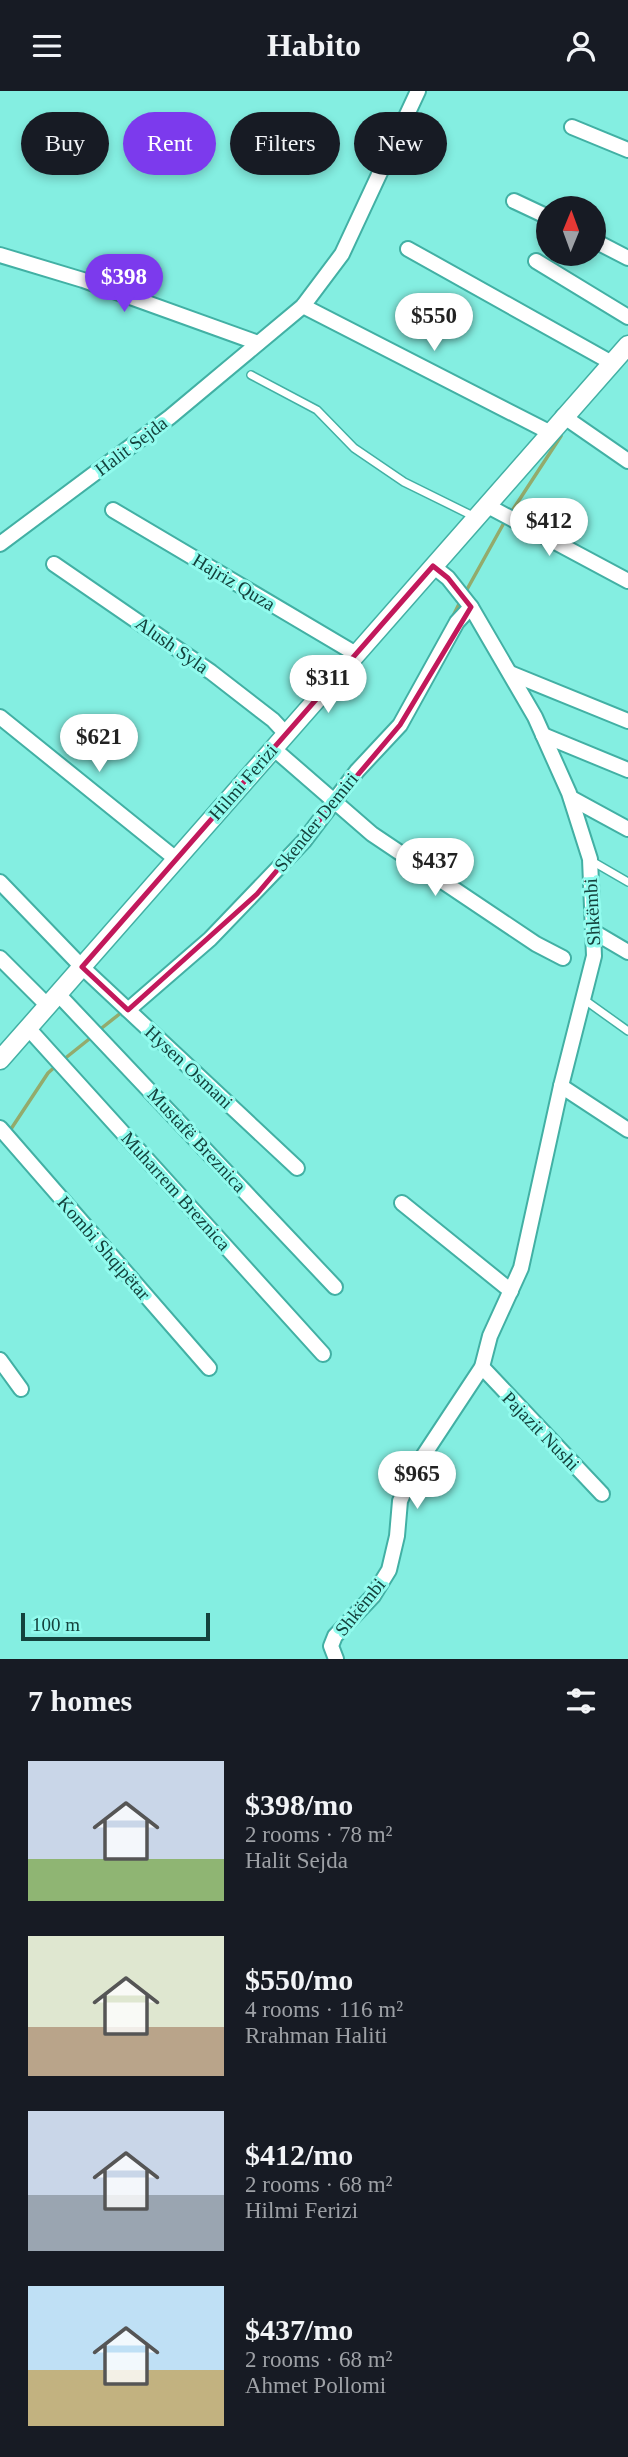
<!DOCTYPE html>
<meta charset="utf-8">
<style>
body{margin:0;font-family:Georgia,serif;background:#242831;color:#f1f3f6;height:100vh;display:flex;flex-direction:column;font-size:26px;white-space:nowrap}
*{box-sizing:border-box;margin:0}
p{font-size:23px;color:#9ea1a6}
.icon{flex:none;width:38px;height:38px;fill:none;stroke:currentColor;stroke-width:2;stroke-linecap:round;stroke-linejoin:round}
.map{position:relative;height:1568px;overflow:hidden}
.panel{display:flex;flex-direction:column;background:#171b24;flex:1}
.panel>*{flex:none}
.guide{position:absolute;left:21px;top:21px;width:586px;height:63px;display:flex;gap:14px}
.needle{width:46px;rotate:1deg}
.controls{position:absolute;left:536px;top:105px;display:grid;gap:14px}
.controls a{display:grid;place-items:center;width:70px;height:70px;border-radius:50%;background:#171b24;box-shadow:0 4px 10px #0003;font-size:35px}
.scale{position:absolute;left:21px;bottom:18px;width:189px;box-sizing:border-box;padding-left:7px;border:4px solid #14423d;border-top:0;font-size:19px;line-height:24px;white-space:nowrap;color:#14423d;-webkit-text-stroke:5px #92fbee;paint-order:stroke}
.price{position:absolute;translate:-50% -60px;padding:0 16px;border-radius:24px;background:#fff;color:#222;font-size:23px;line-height:46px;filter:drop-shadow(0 2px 4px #0008)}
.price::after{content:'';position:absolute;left:50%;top:42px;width:21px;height:16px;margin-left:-10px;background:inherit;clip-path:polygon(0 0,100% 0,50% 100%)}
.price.selected{background:#7c3aed;color:#fff}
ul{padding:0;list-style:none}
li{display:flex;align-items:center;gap:21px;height:175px;padding:0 28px}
li span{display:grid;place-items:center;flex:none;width:196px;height:140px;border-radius:0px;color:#555}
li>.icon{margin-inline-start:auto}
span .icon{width:84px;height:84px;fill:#fffc;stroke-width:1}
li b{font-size:30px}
h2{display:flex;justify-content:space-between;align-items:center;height:84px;padding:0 28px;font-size:30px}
.chip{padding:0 24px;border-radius:32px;background:#171b24;box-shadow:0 4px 10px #0003;font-size:24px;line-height:63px}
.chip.selected{background:#7c3aed;color:#fff}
header{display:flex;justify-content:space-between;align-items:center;height:91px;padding:0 28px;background:#171b24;font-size:32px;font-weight:600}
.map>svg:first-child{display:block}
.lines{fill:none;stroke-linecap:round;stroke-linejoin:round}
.stream{stroke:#93ab6c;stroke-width:3.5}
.service-casing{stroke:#42b0a4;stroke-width:10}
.minor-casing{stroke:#42b0a4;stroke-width:18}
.tertiary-casing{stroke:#42b0a4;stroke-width:21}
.service{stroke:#fff;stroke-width:7}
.minor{stroke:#fff;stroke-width:14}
.tertiary{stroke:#fff;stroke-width:18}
.marked{fill:none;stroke:#c2185b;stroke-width:5;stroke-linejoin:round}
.labels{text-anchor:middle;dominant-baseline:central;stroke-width:6;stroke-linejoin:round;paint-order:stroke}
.street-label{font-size:19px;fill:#14423d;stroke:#92fbee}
</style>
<header><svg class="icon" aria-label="menu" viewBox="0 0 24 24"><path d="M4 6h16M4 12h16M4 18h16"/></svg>Habito<svg class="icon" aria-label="person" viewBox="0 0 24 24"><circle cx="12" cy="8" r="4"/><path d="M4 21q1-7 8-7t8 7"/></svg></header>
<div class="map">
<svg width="628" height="1568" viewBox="0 0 628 1568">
<rect width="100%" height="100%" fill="#84eee1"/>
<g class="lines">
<g class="stream">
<polyline points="510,423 561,345"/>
<polyline points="465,502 505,430"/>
<polyline points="452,527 461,509"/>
<polyline points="98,940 122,921"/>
<polyline points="63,969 93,945"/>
<polyline points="9,1041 48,982 57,974"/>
</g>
<g class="service-casing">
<g id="service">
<polyline points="251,284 317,319 354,357 404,391 475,426"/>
<polyline points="590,769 628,791"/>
<polyline points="582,907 628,940"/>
</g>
</g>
<g class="minor-casing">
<g id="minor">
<polyline points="572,36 628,59"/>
<polyline points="514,110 548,126"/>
<polyline points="593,149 628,167"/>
<polyline points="408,158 612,272"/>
<polyline points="0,164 83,189 258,252"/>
<polyline points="536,170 628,226"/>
<polyline points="303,215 549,341"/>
<polyline points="563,325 628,370"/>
<polyline points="486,414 628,490"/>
<polyline points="113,419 356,563"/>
<polyline points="0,453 170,326 303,215 342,163 418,0"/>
<polyline points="54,473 211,581 273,629 286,643"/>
<polyline points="510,582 628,630"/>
<polyline points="0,626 176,768"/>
<polyline points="543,644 628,679"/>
<polyline points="273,657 372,743 536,853 563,867"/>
<polyline points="571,707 628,738"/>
<polyline points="0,791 82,876 297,1077"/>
<polyline points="594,841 628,861"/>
<polyline points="0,867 48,915"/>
<polyline points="58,903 335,1196"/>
<polyline points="128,919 210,848 304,750 357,680 400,634 457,531 471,516"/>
<polyline points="28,937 323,1263"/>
<polyline points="561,995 628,1039"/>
<polyline points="0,1037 209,1277"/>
<polyline points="402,1112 511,1200"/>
<polyline points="0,1269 21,1298"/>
<polyline points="482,1276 602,1403"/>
<polyline points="336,1568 331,1555 335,1545 373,1505 389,1479 397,1445 400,1410 412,1382 482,1276 490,1245 521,1177 561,995 594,865 590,768 569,702 535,626 471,516 448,487 433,475"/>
</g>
</g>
<g class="tertiary-casing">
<polyline id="tertiary" points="0,969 628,254"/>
</g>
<use href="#service" class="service"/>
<use href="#minor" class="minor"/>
<use href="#tertiary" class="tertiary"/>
</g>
<path class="marked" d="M433,475L448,487L471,516L400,634L257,803L128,919L82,876Z"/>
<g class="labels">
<g class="street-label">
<text transform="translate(131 355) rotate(-37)">Halit Sejda</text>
<text transform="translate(234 491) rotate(31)">Hajriz Quza</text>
<text transform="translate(172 554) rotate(35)">Alush Syla</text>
<text transform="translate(243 691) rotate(-49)">Hilmi Ferizi</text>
<text transform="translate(316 731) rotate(-51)">Skender Demiri</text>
<text transform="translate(592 821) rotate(-93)">Shkëmbi</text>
<text transform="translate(189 976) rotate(43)">Hysen Osmani</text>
<text transform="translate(197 1049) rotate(47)">Mustafë Breznica</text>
<text transform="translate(176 1100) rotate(48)">Muharrem Breznica</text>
<text transform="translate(104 1157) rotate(49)">Kombi Shqipëtar</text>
<text transform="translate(541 1340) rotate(46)">Pajazit Nushi</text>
<text transform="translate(360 1516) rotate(-51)">Shkëmbi</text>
</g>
</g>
</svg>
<div class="controls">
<a><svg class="needle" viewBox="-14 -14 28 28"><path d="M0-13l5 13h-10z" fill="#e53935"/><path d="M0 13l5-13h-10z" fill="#9ea1a6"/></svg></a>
</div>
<div class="scale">100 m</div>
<b class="price selected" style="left:124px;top:223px">$398</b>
<b class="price" style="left:434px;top:262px">$550</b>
<b class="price" style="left:549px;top:467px">$412</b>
<b class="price" style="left:328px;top:624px">$311</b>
<b class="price" style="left:99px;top:683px">$621</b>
<b class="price" style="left:435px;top:807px">$437</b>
<b class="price" style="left:417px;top:1420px">$965</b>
<div class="guide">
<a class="chip">Buy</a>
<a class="chip selected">Rent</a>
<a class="chip">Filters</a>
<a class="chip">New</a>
</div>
</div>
<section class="panel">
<h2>7 homes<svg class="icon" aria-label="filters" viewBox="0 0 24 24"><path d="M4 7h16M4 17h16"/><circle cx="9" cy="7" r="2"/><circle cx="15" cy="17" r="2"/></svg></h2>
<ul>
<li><span style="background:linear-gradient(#c9d6e8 70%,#8fb573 0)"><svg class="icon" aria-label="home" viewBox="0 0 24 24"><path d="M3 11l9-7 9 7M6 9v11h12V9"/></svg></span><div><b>$398/mo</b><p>2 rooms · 78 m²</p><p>Halit Sejda</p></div></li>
<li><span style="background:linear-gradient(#dfe7d0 65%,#b9a48a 0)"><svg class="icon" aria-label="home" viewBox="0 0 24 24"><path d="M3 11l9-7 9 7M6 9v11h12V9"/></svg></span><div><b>$550/mo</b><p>4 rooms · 116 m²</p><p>Rrahman Haliti</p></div></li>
<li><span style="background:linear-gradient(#c9d6e8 60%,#9aa5b1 0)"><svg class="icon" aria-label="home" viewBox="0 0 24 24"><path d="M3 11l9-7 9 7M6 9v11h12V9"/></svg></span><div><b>$412/mo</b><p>2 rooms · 68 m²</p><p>Hilmi Ferizi</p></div></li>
<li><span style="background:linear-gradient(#bfe0f5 60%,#c2b280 0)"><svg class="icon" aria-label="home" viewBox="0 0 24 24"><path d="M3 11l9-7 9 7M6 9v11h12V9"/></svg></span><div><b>$437/mo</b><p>2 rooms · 68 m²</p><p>Ahmet Pollomi</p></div></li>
</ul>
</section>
